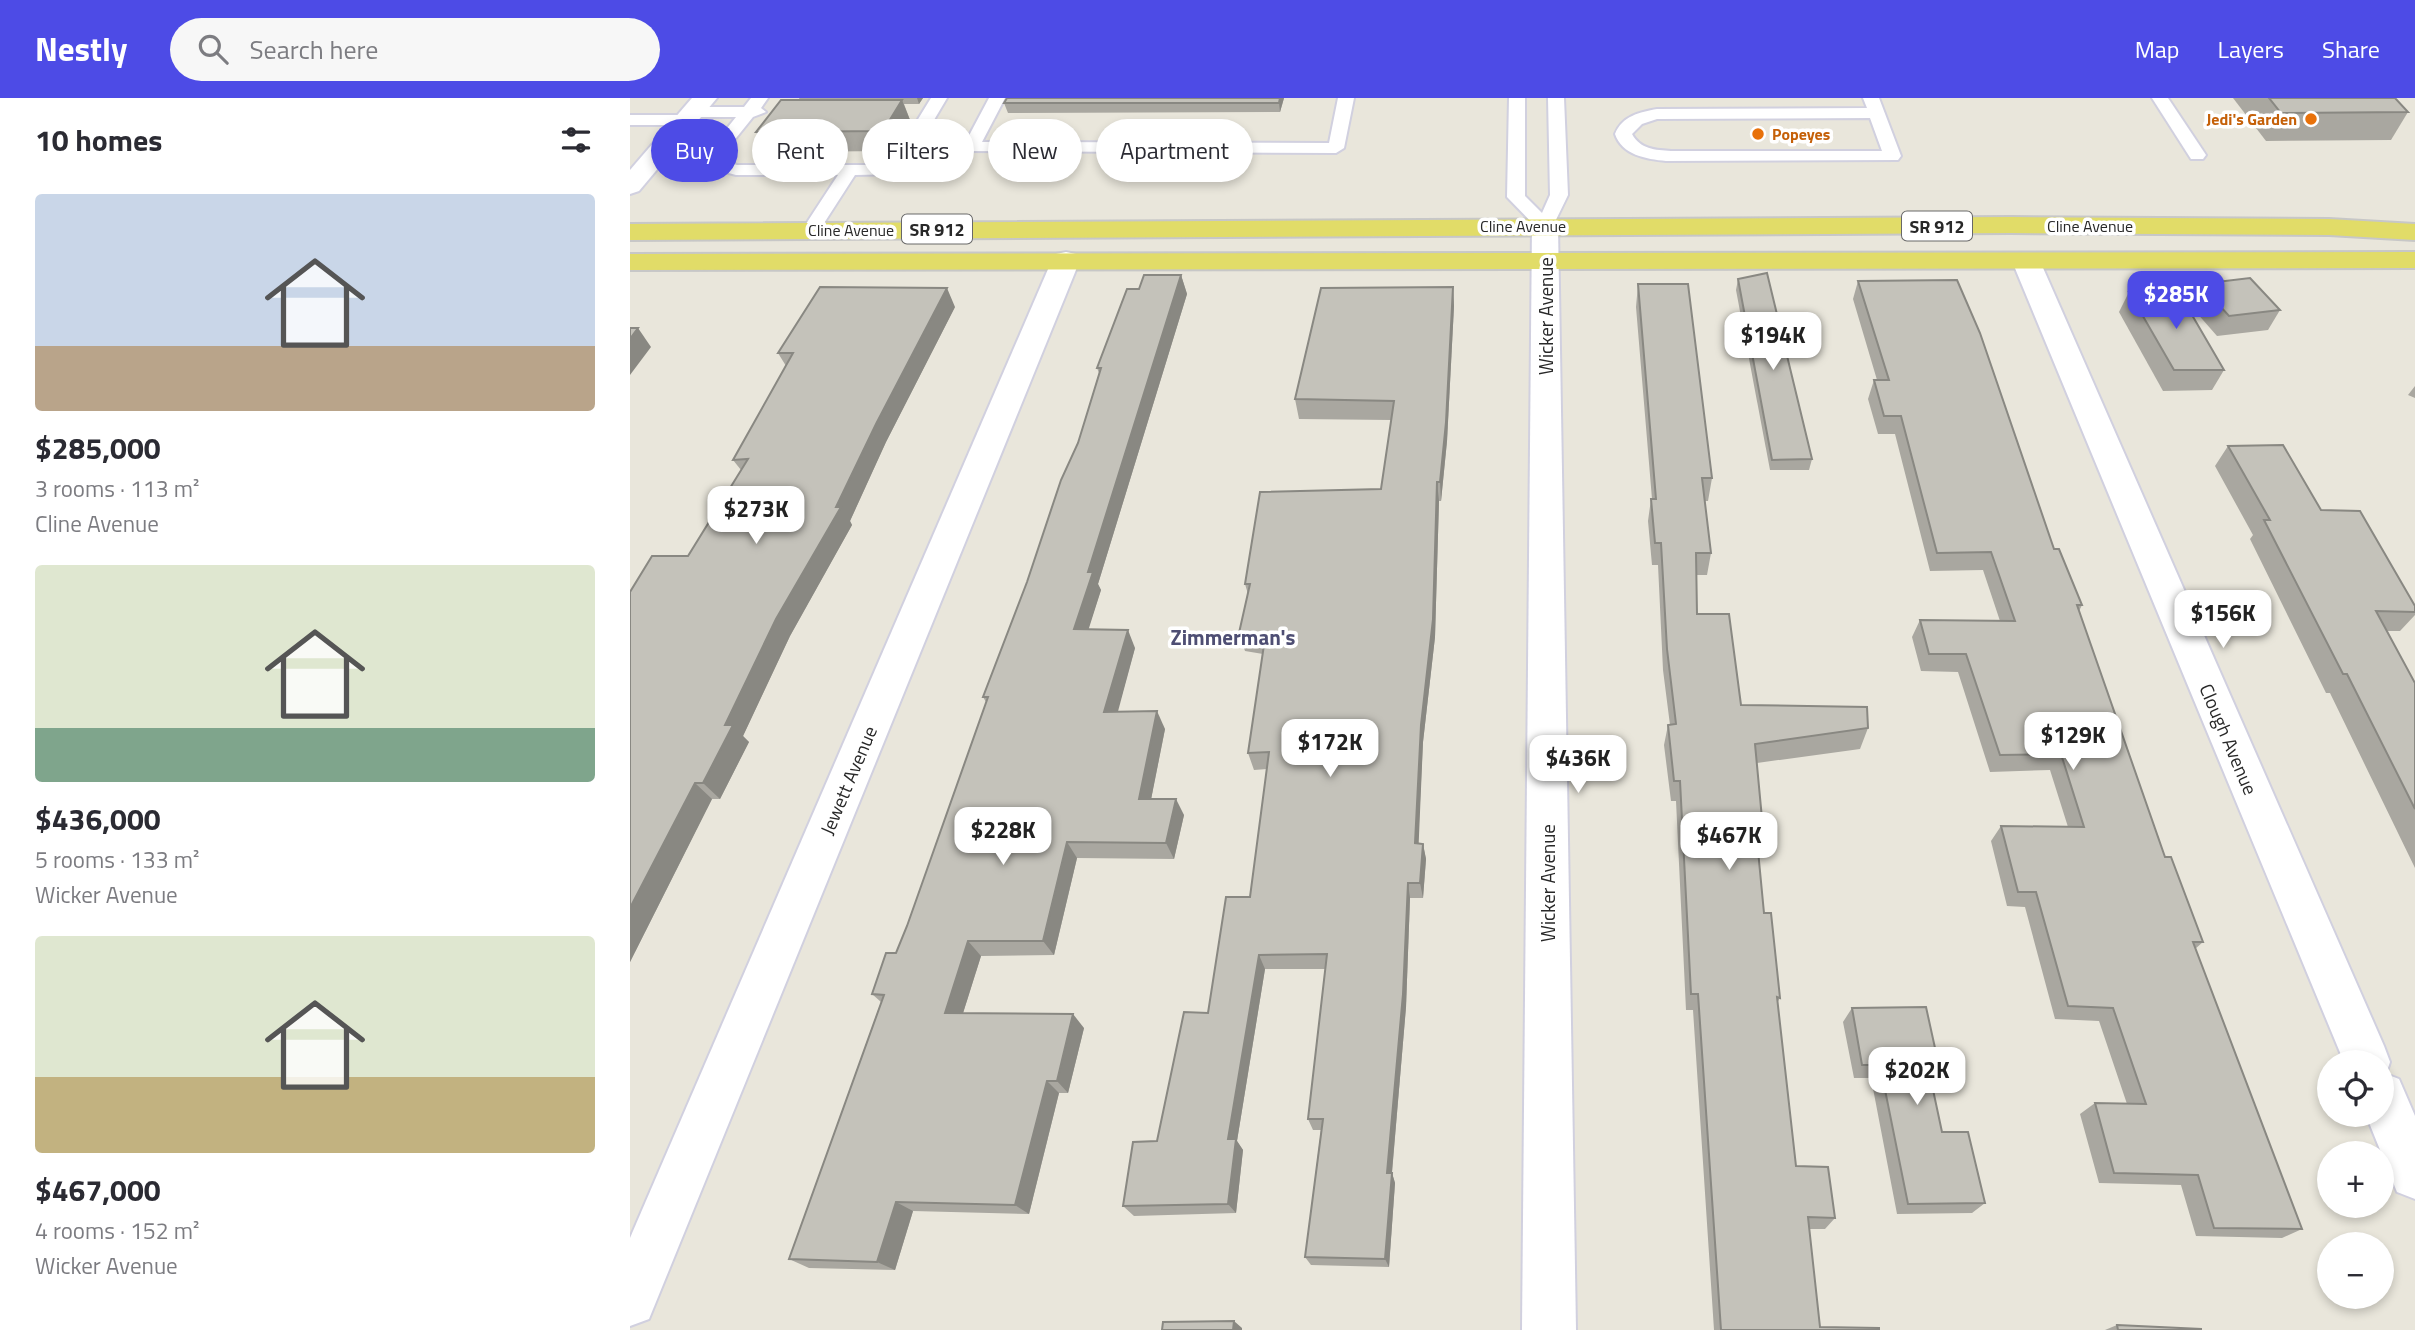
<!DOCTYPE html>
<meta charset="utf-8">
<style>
body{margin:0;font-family:"Titillium Web",sans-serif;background:#f7f7f7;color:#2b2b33;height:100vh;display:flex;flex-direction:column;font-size:26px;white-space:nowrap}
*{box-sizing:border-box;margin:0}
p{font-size:23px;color:#7c7c81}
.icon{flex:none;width:38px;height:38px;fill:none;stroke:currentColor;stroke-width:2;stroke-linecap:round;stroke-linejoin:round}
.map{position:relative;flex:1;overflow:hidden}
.details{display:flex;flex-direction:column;background:#fff;width:630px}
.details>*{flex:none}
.guide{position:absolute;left:21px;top:21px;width:665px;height:63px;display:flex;gap:14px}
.tools{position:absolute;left:1687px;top:952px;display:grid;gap:14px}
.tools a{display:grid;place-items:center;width:77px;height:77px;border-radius:50%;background:#fff;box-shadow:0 4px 10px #0003;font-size:35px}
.price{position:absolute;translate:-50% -60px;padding:0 16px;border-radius:14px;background:#fff;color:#222;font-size:23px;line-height:46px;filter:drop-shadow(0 2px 4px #0008)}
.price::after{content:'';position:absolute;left:50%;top:42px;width:21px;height:16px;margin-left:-10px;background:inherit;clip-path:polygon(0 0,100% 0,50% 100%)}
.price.selected{background:#4d4be6;color:#fff}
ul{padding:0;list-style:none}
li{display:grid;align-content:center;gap:14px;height:371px;padding:0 35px}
li span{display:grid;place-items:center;height:217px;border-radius:7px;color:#555}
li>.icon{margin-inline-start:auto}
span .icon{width:126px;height:126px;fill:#fffc;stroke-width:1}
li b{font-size:30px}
h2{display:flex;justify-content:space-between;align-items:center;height:84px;padding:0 35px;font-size:30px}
.chip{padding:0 24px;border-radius:32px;background:#fff;box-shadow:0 4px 10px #0003;font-size:24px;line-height:63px}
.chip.selected{background:#4d4be6;color:#fff}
header{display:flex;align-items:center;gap:42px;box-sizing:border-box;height:98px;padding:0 35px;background:#4d4be6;color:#fff}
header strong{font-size:33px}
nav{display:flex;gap:38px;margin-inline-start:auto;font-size:24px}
.search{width:490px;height:63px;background:#f7f7f7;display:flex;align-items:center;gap:18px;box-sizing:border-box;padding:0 24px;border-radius:38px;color:#7c7c81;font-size:26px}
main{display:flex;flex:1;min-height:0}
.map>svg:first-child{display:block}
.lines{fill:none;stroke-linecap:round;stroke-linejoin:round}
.lane-casing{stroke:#d1d0df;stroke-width:4}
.street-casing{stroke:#d1d0df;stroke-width:4}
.primary-casing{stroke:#c7c7c7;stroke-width:4}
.lane{fill:#fff;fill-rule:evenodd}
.street{fill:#fff;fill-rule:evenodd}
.primary{fill:#e1dc68;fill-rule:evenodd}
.wall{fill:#a9a7a0}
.shaded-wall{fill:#898882}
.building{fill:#c4c2ba;stroke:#898882;stroke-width:2}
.food-dot{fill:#e8710a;stroke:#fff;stroke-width:2.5}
.labels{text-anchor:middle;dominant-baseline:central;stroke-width:7;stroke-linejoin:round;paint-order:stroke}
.far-food-label{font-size:16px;font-weight:bold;fill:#c56008;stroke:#fff;text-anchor:end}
.far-street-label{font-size:16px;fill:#282828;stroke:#fff}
.shield{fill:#fff;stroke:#686868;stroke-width:2}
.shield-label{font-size:18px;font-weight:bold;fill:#282828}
.street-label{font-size:19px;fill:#282828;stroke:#fff}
.neighbourhood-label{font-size:21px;font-weight:bold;fill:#4e4e73;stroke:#fff}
</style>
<header>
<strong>Nestly</strong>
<div class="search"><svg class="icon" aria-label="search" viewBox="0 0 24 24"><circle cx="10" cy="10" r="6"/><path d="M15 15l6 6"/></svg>Search here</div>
<nav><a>Map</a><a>Layers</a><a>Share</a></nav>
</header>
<main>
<section class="details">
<h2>10 homes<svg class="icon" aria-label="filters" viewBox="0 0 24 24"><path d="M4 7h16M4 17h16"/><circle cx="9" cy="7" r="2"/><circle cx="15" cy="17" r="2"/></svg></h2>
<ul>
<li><span style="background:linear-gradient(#c9d6e8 70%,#b9a48a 0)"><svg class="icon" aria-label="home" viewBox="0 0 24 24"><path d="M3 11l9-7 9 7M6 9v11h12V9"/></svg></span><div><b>$285,000</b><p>3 rooms · 113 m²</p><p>Cline Avenue</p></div></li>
<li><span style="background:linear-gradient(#dfe7d0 75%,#7fa58c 0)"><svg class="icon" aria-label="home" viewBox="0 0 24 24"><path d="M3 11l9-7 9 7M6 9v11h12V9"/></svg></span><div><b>$436,000</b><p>5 rooms · 133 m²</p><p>Wicker Avenue</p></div></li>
<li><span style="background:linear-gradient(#dfe7d0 65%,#c2b280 0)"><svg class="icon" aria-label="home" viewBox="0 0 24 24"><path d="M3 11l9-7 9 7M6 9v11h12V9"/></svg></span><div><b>$467,000</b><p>4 rooms · 152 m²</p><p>Wicker Avenue</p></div></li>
</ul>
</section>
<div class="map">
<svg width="1785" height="1232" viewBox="0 0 1785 1232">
<rect width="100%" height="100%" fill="#e9e6db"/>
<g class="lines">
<g class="lane-casing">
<g id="lane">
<polygon points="121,0 138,0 131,10 136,14 123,19 94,55 95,63 107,67 260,67 301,0 317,0 272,76 225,77 187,136 181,137 172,132 208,77 106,77 80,70 78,54 106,19 62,19 62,25 56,27 0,27 0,17 57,17 57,11 63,9 114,9"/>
<polygon points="359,0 375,0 352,44 699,45 708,0 724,0 714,50 706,55 335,53 333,49"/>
<polygon points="879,0 895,0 895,98 912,115 920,97 918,0 934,0 938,97 921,132 909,132 877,99"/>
<path d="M1233,0H1249L1271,58L1268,62L1036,63C1016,61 992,57 985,36C992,18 1010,14 1027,11L1237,10ZM1240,20L1252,53H1041C1025,52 1010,51 1002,36L1012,26L1027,21Z"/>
<polygon points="1522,0 1538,0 1576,57 1573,61 1561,61"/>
</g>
</g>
<g class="street-casing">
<g id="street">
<polygon points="62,0 87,0 9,93 0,96 0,72"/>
<polygon points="915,120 924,122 928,128 946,1232 892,1232 902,128 906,122"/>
<polygon points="436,154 446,156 450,162 19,1221 0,1228 0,1140 422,162 426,156"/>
<polygon points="1396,155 1406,157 1410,163 1754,948 1760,964 1756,976 1769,981 1785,1018 1785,1101 1767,1094 1736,1017 1752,1017 1752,964 1714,964 1382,163 1386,157"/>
</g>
</g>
<g class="primary-casing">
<g id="primary">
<polygon points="1381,119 1699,121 1785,126 1785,142 1699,137 1381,135 0,142 0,126"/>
<polygon points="1785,154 1785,170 0,172 0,156"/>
</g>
</g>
<use href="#lane" class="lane"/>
<use href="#street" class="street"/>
<use href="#primary" class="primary"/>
</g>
<g class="wall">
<polygon points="169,0 293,0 289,6 274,6 280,22 262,53 137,54 126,34 170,2"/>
<polygon points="654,0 650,14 378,15 374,5"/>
<polygon points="1603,0 1765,0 1778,14 1761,42 1636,43"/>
<polygon points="551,177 557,196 468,486 471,492 458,531 505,550 487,614 535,631 521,701 554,717 544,761 447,760 424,857 351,858 333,915 454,930 438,995 429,995 399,1116 283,1113 265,1172 179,1170 159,1161 251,904 242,896 266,855 277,828 356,604 353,599 397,484 448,345 469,275 467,270 509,191"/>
<polygon points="1108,181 1182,361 1179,372 1140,372 1106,192"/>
<polygon points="1228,183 1424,451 1452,507 1449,513 1535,759 1573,844 1565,851 1672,1131 1652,1140 1566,1138 1551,1087 1469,1085 1450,1016 1465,1005 1497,1006 1469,923 1425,921 1395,809 1377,808 1361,743 1371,728 1438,729 1420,672 1360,674 1328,574 1291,573 1282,539 1290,522 1370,523 1353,472 1300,473 1265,336 1248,336 1238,301 1244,282 1247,282 1223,201"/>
<polygon points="1008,186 1082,380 1078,403 1075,403 1081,455 1077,477 1067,477 1067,516 1111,607 1238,630 1230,651 1127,665 1134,742 1129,759 1134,815 1150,900 1147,905 1166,1068 1205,1120 1195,1131 1179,1131 1190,1229 1249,1232 1084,1232 1063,912 1056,912 1046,703 1041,703 1034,647 1038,627 1040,627 1033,572 1028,467 1022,467 1018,423 1021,401 1022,401 1006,209"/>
<polygon points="1570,186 1650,212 1638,232 1587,238 1559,206"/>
<polygon points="823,189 824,208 817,343 811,403 809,403 805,539 793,644 788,745 793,746 796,761 793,800 780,800 776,909 762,1075 765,1085 759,1169 681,1167 675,1159 691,1032 683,1032 678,1021 695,871 635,871 607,1043 613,1052 606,1115 504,1118 493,1108 527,1043 578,915 620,799 637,671 624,672 618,655 633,556 615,553 609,535 618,496 615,486 751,391 761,322 669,321 665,301"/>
<polygon points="1499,194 1594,272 1582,292 1533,293 1489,214"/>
<polygon points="325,209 256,344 220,423 222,427 160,538 113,638 119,644 90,701 82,701 0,864 0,494 58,458 111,372 103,362 156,268 148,255"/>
<polygon points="1785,288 1785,300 1778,297"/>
<polygon points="1598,348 1691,412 1785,508 1785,517 1770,533 1757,533 1785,585 1785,770 1700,595 1696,595 1620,441 1623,437 1585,368"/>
<polygon points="1222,910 1307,959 1298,970 1312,1034 1355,1105 1342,1115 1267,1116 1241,980 1224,980 1213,924"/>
<polygon points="1487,1227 1571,1232 1475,1232"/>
</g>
<g class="shaded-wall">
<polygon points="287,0 293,0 289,6"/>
<polygon points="650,0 654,0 650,14 649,5"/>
<polygon points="272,2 280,22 262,53 253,33"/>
<polygon points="551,177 557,196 468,486 471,492 453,549 444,531 458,474"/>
<polygon points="823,189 824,208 817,343 811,403 810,384"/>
<polygon points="317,190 325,209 256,344 220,423 222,427 160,538 113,638 119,644 90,701 73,685 95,627 146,521 206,409 246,326"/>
<polygon points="8,230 21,249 0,277 0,241"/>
<polygon points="807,384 809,403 805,539 793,644 788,761 785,745 791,627"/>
<polygon points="498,532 505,550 483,632 474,614"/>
<polygon points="527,613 535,631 518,717 509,701"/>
<polygon points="65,685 82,701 0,864 0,810"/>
<polygon points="546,701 554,717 544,761 536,745"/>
<polygon points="437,744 447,760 424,857 413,843"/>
<polygon points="793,746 796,761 793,800 790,785"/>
<polygon points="778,785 780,800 776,909 761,1085 757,1075"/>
<polygon points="338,843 351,858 329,928 315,915"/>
<polygon points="629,857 635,871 607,1043 613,1052 606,1115 598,1106 598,1041"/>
<polygon points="443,916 454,930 438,995 427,983"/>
<polygon points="417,983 429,995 399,1116 385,1107"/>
<polygon points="762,1075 765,1085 759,1169 755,1161"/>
<polygon points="266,1104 283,1113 265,1172 247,1164"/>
<polygon points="604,1223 612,1230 612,1232 603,1232"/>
</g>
<g class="building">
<polygon points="377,0 650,0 649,5 374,5"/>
<polygon points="1639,0 1765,0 1778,14 1651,15"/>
<polygon points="151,2 272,2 253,33 126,34"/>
<polygon points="1137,175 1182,361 1142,362 1108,181"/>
<polygon points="514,177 551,177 458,474 463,474 444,531 498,532 474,614 527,613 509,701 546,701 536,745 437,744 413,843 338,843 315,915 443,916 427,983 417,983 385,1107 266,1104 247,1164 159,1161 254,897 242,896 256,855 266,855 277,828 358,599 353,599 397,484 431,382 448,345 471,270 467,270 497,191 509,191"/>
<polygon points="1620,180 1650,212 1599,218 1570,186"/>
<polygon points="1327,182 1350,235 1424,451 1429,451 1452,507 1447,507 1535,759 1541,759 1573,844 1563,844 1672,1131 1584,1130 1568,1077 1484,1075 1465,1005 1516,1006 1483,910 1438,908 1406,794 1388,794 1371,728 1454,729 1431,656 1370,657 1336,556 1299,556 1290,522 1385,523 1361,454 1307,455 1271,318 1254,318 1244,282 1259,282 1228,183"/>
<polygon points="1008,186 1058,186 1082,380 1072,380 1081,455 1066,455 1067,516 1099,516 1111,607 1237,609 1238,630 1125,646 1134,742 1127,742 1134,815 1141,815 1150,900 1147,899 1166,1068 1198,1069 1205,1120 1178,1119 1190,1229 1249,1230 1249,1232 1091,1232 1068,896 1061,896 1050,683 1044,683 1038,627 1046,626 1037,551 1031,445 1025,445 1021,401 1026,401"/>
<polygon points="190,189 317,190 246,326 206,409 211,409 146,521 95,627 103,627 73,685 65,685 0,810 0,494 22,458 58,458 118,361 103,362 163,255 148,255"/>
<polygon points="823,189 816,324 810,384 807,384 803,521 791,627 785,745 793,746 790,785 778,785 773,896 757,1075 762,1075 755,1161 675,1159 693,1021 678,1021 697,856 629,857 598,1041 606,1041 598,1106 493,1108 503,1044 527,1043 554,914 578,915 596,799 620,799 639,654 618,655 635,540 609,535 620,486 615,486 630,394 751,391 764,303 665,301 691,190"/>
<polygon points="1548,193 1594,272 1544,272 1499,194"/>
<polygon points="0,230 8,230 0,241"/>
<polygon points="1653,347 1691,412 1730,413 1785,508 1785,514 1746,513 1785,585 1785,711 1717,576 1713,576 1634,422 1640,422 1598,348"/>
<polygon points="1296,909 1307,959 1296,959 1312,1034 1338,1034 1355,1105 1278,1106 1250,967 1232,967 1222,910"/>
<polygon points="604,1223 603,1232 532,1232 533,1224"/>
<polygon points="1487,1227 1571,1231 1571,1232 1488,1232"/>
</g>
<g class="food-dot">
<circle cx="1681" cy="21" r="7"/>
<circle cx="1128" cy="36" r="7"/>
</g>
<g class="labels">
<g class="far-food-label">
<text x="1667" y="21">Jedi's Garden</text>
<text x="1142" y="36" text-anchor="start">Popeyes</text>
</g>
<g class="far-street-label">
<text x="893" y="128">Cline Avenue</text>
<text x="1460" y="128">Cline Avenue</text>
<text x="221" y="132">Cline Avenue</text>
</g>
<g class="shield">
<rect x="1272" y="113.5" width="70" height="29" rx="5"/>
<rect x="272" y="116.5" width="70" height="29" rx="5"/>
</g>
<g class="shield-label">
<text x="1307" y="128">SR 912</text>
<text x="307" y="131">SR 912</text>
</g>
<g class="street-label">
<text transform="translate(915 218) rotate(-90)">Wicker Avenue</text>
<text transform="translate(1599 641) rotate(67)">Clough Avenue</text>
<text transform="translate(218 682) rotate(-67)">Jewett Avenue</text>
<text transform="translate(917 785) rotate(-90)">Wicker Avenue</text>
</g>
<g class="neighbourhood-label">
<text x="603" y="539">Zimmerman's</text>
</g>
</g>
</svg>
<div class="tools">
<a><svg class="icon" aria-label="locate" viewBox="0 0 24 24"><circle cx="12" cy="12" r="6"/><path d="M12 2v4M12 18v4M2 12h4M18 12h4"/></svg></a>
<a>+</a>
<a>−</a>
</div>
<b class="price selected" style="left:1546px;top:233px">$285K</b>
<b class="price" style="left:1143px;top:274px">$194K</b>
<b class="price" style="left:126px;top:448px">$273K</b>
<b class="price" style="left:1593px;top:552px">$156K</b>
<b class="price" style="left:1443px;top:674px">$129K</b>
<b class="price" style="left:700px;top:681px">$172K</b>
<b class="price" style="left:948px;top:697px">$436K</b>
<b class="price" style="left:373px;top:769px">$228K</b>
<b class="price" style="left:1099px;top:774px">$467K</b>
<b class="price" style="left:1287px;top:1009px">$202K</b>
<div class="guide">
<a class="chip selected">Buy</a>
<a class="chip">Rent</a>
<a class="chip">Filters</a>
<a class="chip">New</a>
<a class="chip">Apartment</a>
</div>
</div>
</main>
